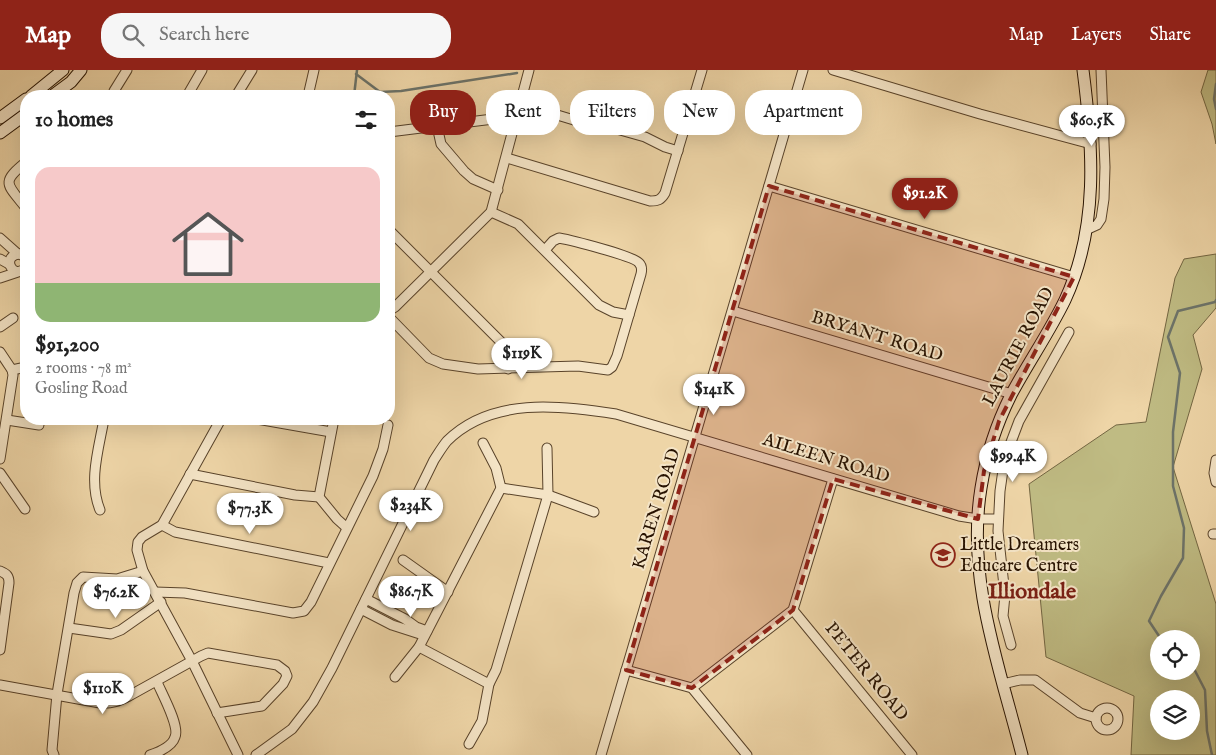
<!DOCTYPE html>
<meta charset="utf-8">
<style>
body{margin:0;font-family:"IM FELL English",serif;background:#f6f6f6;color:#222;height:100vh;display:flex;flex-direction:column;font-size:19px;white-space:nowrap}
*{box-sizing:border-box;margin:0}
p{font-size:16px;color:#767676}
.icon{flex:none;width:28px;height:28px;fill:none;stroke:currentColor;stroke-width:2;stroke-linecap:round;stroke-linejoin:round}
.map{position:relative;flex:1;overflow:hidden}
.panel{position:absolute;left:20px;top:20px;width:375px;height:335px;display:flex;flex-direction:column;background:#fff;border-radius:20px;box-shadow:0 5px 20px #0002}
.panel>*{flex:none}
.top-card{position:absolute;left:410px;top:20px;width:475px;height:45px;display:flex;gap:10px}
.fabs{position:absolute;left:1150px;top:560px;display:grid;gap:10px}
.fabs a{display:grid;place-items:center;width:50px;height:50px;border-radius:50%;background:#fff;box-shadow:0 5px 20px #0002;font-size:25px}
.price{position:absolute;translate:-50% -42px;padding:0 11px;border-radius:18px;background:#fff;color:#222;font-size:16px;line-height:32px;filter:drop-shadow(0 1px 2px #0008)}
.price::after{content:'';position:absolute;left:50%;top:30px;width:15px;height:11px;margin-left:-8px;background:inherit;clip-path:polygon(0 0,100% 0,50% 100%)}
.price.active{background:#8f2418;color:#fff}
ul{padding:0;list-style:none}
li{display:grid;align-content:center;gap:10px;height:265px;padding:0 15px}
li+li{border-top:1px solid #e0e0e0}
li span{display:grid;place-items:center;height:155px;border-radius:15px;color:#555}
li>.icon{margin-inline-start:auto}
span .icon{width:90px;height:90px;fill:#fffc;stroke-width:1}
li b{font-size:21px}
h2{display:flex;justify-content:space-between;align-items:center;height:60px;padding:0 15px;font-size:21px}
.chip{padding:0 18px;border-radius:20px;background:#fff;box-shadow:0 5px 20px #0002;font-size:18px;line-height:45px}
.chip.active{background:#8f2418;color:#fff}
header{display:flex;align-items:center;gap:30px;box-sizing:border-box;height:70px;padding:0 25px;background:#8f2418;color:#fff}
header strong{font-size:24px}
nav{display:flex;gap:28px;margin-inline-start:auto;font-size:18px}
.search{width:350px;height:45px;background:#f6f6f6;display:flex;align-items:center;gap:12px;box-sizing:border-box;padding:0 18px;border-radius:20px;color:#767676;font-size:19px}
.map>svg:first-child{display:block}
.green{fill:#bfbb83;stroke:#736642;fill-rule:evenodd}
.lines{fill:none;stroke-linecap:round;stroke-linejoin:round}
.stream{stroke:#6d746a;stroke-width:2.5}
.street-casing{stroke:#59432a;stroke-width:11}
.secondary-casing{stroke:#271200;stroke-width:13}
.street{stroke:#f4e4c6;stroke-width:9}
.secondary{stroke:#f4e4c6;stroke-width:11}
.marked{fill:#8f2418;fill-opacity:0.2;stroke:#8f2418;stroke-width:4;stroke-dasharray:10 6;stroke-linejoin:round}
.labels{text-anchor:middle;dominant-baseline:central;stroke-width:4;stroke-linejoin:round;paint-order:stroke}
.street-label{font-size:18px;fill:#271200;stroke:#f4e4c6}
.poi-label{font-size:18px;fill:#271200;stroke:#f4e4c6;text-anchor:start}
.district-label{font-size:22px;font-weight:bold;fill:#7a1f14;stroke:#f4e4c6}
</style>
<header>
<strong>Map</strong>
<div class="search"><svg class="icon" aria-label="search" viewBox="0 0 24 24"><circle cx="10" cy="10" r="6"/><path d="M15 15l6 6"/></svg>Search here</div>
<nav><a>Map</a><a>Layers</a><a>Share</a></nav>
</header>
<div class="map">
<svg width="1216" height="685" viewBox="0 0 1216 685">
<rect width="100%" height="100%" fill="#eed5a7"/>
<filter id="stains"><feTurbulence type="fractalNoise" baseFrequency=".004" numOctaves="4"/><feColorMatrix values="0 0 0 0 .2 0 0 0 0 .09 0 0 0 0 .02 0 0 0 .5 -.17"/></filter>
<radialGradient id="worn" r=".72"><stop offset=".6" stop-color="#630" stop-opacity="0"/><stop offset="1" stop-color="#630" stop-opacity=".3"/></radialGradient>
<g class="green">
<polygon points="1208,0 1216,0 1216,74 1212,54 1201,22"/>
<path d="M1216,184V238L1193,265L1202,299L1173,397L1216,534V685H1131L1134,626L1046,587L1029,414L1116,355L1146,352L1175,208L1184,189ZM1159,569H1191V601H1159ZM1159,629H1191V661H1159Z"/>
</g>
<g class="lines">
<g class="stream">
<polyline points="356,4 380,22 401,21 517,3"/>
<polyline points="1216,14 1214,29 1216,39"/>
<polyline points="354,26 357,0"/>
<polyline points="1161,569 1149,551 1161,526 1183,488 1184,458 1173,416 1173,362 1180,303 1168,267 1178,241 1215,232 1216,230"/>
<polyline points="1191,593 1205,620 1207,661 1212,685"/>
</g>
<g class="street-casing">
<g id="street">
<polyline points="833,0 980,44 1091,74"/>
<polyline points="113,26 114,21 127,0"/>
<polyline points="187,26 202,0"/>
<polyline points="236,26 252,0"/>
<polyline points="308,26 314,0"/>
<polyline points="521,34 597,57 613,58 645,67 665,77 678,81"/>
<polyline points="437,56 441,74 464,101 473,109 498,120"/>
<polyline points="389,62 517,46"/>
<path d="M507,88L650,131C658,131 661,130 665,123L702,0"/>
<path d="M26,92C0,113 7,114 26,138"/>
<polyline points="769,116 1074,207"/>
<polyline points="491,142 518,154 599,235 613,242 629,245"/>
<polyline points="389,160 502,273 507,283 508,299"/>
<polyline points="1086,160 1097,155 1101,149 1104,129 1105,97 1101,0"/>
<polyline points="0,168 18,184"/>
<path d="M26,188L20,184C0,185 13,212 26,197"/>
<polyline points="0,189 9,194"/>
<polyline points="0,208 18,202"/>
<polyline points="389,241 395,237 491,142 529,0"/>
<polyline points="733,241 1012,324"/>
<path d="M389,247L429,288L443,294L478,299L578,296L608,300L612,297L617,286L641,204C642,200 642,196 639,193C634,186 570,170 559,168L553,171L545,180"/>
<polyline points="0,257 13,248"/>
<polyline points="0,282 12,300 13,305 0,389"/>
<polyline points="12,300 26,297"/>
<polyline points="221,349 162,455 142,467 138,472 137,480 143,501 192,591 238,685"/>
<polyline points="257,349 331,362"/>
<polyline points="334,349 319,427 337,449 347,458"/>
<polyline points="7,350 39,355"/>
<polyline points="1216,390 1214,403 1216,412"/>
<polyline points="0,403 25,439"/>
<polyline points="190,404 295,425 319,427"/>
<polyline points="501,418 548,425 594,442"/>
<path d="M100,440C88,411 99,378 104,349"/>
<polyline points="162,455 175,462 329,493"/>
<polyline points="1213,464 1216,464"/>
<polyline points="403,490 448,522"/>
<path d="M0,501C7,504 9,506 9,513L0,580"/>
<polyline points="155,522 185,523 293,543 304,541 311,532 373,406 383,379 388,355"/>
<polyline points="366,529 405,549 416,557 427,561"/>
<polyline points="361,539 392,555 420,564"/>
<polyline points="793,540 912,685"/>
<polyline points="69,558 111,564 121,560 161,532"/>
<polyline points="1011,575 1003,546 1005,525 998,461 1000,421 1003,400 1008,380 1019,351 1069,262"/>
<polyline points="419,577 489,614"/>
<polyline points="626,600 692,618 747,685"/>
<polyline points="395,607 419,577 501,418 496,398 483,373"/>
<polyline points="1003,614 1020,610 1035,610 1080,643 1096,648"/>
<path d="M0,615L100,633C112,634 119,631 129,626L201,586L208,583L277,595L285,601L287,606L283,614L262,636L217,643"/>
<polyline points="692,618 793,540 833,409"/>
<circle cx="1107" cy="649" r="11"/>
<polyline points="469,674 482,651 489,614 496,600 548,425 547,378"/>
<polyline points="54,685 52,680 57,624 74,523 77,513 83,507 117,509 143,501"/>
<path d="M150,685C159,682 172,677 175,667C180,656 162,624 157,612"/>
<path d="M256,685L292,659L313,632L332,598L434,390C438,384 442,377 447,371C491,327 560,335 616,344L959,446L978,449H998"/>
<polyline points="601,685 803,0"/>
</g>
</g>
<g class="secondary-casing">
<g id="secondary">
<polyline points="31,26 63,0"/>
<polyline points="52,26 71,12 81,0"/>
<polyline points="0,48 26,29"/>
<polyline points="0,63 26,44"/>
<path d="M1022,685C1000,598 966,509 981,418C986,386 996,355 1011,325C1028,293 1049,263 1065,230C1099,157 1093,77 1083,0"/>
</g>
</g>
<use href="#street" class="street"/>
<use href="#secondary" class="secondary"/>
</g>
<path class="marked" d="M769,116L1074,207L999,351L984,401L978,449L833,409L793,540L692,618L626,600Z"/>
<defs>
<g id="school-ring" transform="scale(1.25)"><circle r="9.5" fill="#f4e4c6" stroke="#8f2418" stroke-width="1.5"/><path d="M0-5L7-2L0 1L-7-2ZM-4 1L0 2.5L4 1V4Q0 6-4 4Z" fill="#8f2418"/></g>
</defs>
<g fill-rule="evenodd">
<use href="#school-ring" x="943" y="485"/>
</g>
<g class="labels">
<g class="street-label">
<text transform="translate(877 267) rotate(17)">BRYANT ROAD</text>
<text transform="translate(1019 277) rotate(-62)">LAURIE ROAD</text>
<text transform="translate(826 389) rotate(17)">AILEEN ROAD</text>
<text transform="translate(657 439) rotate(-73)">KAREN ROAD</text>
<text transform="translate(866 602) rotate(51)">PETER ROAD</text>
</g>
<g class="poi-label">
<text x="960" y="475">Little Dreamers<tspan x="960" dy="21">Educare Centre</tspan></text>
</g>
<g class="district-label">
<text x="1032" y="522">Illiondale</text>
</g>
</g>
<rect width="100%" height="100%" filter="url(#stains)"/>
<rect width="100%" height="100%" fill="url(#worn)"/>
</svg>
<div class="fabs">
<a><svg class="icon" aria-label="locate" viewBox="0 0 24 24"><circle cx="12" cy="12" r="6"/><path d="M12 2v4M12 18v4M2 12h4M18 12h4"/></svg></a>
<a><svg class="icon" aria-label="layers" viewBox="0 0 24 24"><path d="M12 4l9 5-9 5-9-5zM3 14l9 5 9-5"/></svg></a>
</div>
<b class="price" style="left:1092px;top:77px">$60.5K</b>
<b class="price active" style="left:925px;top:150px">$91.2K</b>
<b class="price" style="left:522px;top:310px">$119K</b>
<b class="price" style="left:714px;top:346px">$141K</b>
<b class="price" style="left:1013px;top:413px">$99.4K</b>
<b class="price" style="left:411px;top:462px">$234K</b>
<b class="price" style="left:250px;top:465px">$77.3K</b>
<b class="price" style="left:411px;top:548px">$86.7K</b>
<b class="price" style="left:116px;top:549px">$76.2K</b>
<b class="price" style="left:103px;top:645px">$110K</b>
<div class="top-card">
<a class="chip active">Buy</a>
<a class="chip">Rent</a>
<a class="chip">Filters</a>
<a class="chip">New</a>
<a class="chip">Apartment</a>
</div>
<section class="panel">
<h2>10 homes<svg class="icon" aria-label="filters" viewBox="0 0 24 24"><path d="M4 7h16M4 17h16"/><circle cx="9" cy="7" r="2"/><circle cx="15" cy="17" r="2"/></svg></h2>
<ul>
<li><span style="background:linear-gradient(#f6c9c9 75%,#8fb573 0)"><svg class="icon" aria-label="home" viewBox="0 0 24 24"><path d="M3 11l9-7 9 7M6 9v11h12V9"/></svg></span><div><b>$91,200</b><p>2 rooms · 78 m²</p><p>Gosling Road</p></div></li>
</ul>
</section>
</div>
